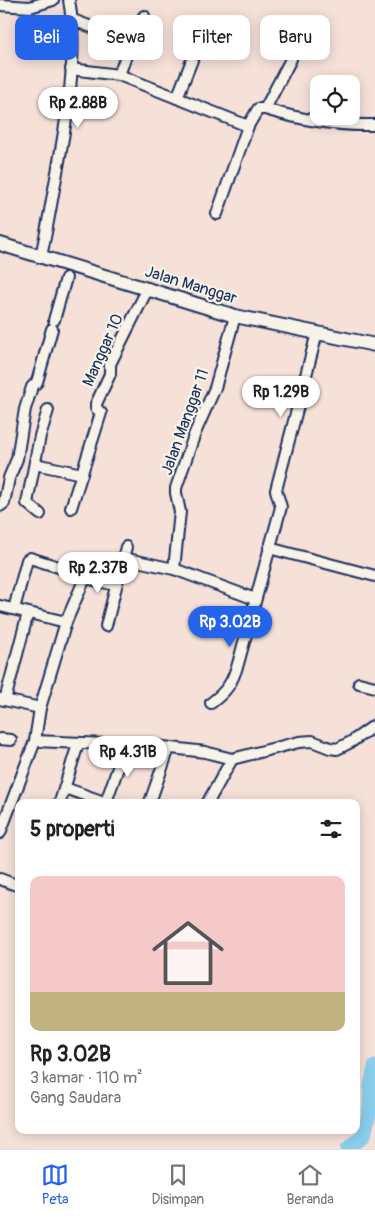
<!DOCTYPE html>
<html lang="id">
<meta charset="utf-8">
<style>
body{margin:0;font-family:Pangolin,sans-serif;background:#f2f2f2;color:#222;height:100vh;display:flex;flex-direction:column;font-size:19px;white-space:nowrap}
*{box-sizing:border-box;margin:0}
p{font-size:16px;color:#767676}
.icon{flex:none;width:28px;height:28px;fill:none;stroke:currentColor;stroke-width:2;stroke-linecap:round;stroke-linejoin:round}
.map{position:relative;flex:1;overflow:hidden}
.side{position:absolute;left:15px;top:799px;width:345px;height:335px;display:flex;flex-direction:column;background:#fff;border-radius:10px;box-shadow:0 2px 12px #0003}
.side>*{flex:none}
.hud{position:absolute;left:15px;top:15px;width:345px;height:45px;display:flex;gap:10px}
.fabs{position:absolute;left:310px;top:75px;display:grid;gap:10px}
.fabs a{display:grid;place-items:center;width:50px;height:50px;border-radius:10px;background:#fff;box-shadow:0 2px 12px #0003;font-size:25px}
.price{position:absolute;translate:-50% -42px;padding:0 11px;border-radius:18px;background:#fff;color:#222;font-size:16px;line-height:32px;filter:drop-shadow(0 1px 2px #0008)}
.price::after{content:'';position:absolute;left:50%;top:30px;width:15px;height:11px;margin-left:-8px;background:inherit;clip-path:polygon(0 0,100% 0,50% 100%)}
.price.on{background:#2563eb;color:#fff}
ul{padding:0;list-style:none}
li{display:grid;align-content:center;gap:10px;height:265px;padding:0 15px}
li span{display:grid;place-items:center;height:155px;border-radius:10px;color:#555}
li>.icon{margin-inline-start:auto}
span .icon{width:90px;height:90px;fill:#fffc;stroke-width:1}
li b{font-size:21px}
h2{display:flex;justify-content:space-between;align-items:center;height:60px;padding:0 15px;font-size:21px}
.pill{padding:0 18px;border-radius:10px;background:#fff;box-shadow:0 2px 12px #0003;font-size:18px;line-height:45px}
.pill.on{background:#2563eb;color:#fff}
.menu{display:flex;justify-content:space-around;align-items:center;height:70px;border-top:1px solid #e0e0e0;background:#fff;font-size:14px;color:#767676}
.menu a{display:grid;justify-items:center;gap:2px}
.menu .on{color:#2563eb}
.map>svg:first-child{display:block}
.lines{fill:none;stroke-linecap:round;stroke-linejoin:round}
.river{stroke:#8aceec;stroke-width:15}
.minor-casing{stroke:#1b2f5e;stroke-width:14}
.major-casing{stroke:#1b2f5e;stroke-width:16}
.minor{stroke:#f7f3e8;stroke-width:10}
.major{stroke:#f7f3e8;stroke-width:12}
.labels{text-anchor:middle;dominant-baseline:central;stroke-width:4.5;stroke-linejoin:round;paint-order:stroke}
.street-label{font-size:16px;fill:#1b2f5e;stroke:#f7f3e8}
</style>
<div class="map">
<svg width="375" height="1149" viewBox="0 0 375 1149">
<rect width="100%" height="100%" fill="#f6e1d8"/>
<filter id="ink" filterUnits="userSpaceOnUse"><feTurbulence type="fractalNoise" baseFrequency=".02" numOctaves="2"/><feDisplacementMap in="SourceGraphic" scale="10" xChannelSelector="R" yChannelSelector="G"/><feConvolveMatrix kernelMatrix="1 2 1 2 8 2 1 2 1" color-interpolation-filters="sRGB"/></filter>
<g filter="url(#ink)">
<g class="lines">
<polyline class="river" points="348,1149 364,1135 370,1109 371,1086 375,1067"/>
<g class="minor-casing">
<g id="minor">
<polyline points="0,5 30,7 53,0"/>
<polyline points="73,20 131,42"/>
<polyline points="71,69 119,75 248,126"/>
<polyline points="119,75 136,29 144,16"/>
<polyline points="177,98 196,50"/>
<path d="M265,109C301,120 337,126 375,125"/>
<polyline points="217,214 248,126 258,109 265,109 291,59"/>
<path d="M41,256C47,230 51,204 56,178C66,123 79,55 69,0"/>
<polyline points="54,320 66,278"/>
<polyline points="35,464 82,474"/>
<polyline points="0,506 4,503 9,478 17,459 25,409 32,387 37,382 52,329"/>
<polyline points="71,508 101,413 96,408 96,404 110,374 110,364 148,288"/>
<polyline points="40,514 27,503 40,436 48,410"/>
<polyline points="269,548 375,576"/>
<polyline points="123,558 174,569 255,599"/>
<polyline points="174,569 180,512 176,493 176,488 195,433 215,388 235,316"/>
<polyline points="0,606 66,622"/>
<polyline points="14,609 27,560 30,558 84,575 85,578 116,585"/>
<polyline points="106,626 126,547"/>
<polyline points="359,683 375,687"/>
<polyline points="0,699 40,708"/>
<polyline points="5,700 28,613"/>
<path d="M211,703C227,691 232,683 238,664L281,507L276,490L317,333"/>
<polyline points="0,739 11,740"/>
<polyline points="35,741 155,746 205,752 232,759 299,742 312,741 330,748 337,749 351,742 375,725"/>
<polyline points="65,788 104,802"/>
<polyline points="60,802 78,744"/>
<polyline points="106,802 126,745"/>
<polyline points="150,802 169,748"/>
<polyline points="208,802 232,759"/>
<polyline points="0,833 35,741 40,708 66,622 85,578"/>
<polyline points="0,879 19,886"/>
</g>
</g>
<g class="major-casing">
<polyline id="major" points="0,244 235,316 375,345"/>
</g>
<use href="#minor" class="minor"/>
<use href="#major" class="major"/>
</g>
</g>
<g class="labels">
<g class="street-label">
<text transform="translate(191 285) rotate(17)">Jalan Manggar</text>
<text transform="translate(103 350) rotate(-66)">Manggar 10</text>
<text transform="translate(185 422) rotate(-70)">Jalan Manggar 11</text>
</g>
</g>
</svg>
<div class="fabs">
<a><svg class="icon" aria-label="locate" viewBox="0 0 24 24"><circle cx="12" cy="12" r="6"/><path d="M12 2v4M12 18v4M2 12h4M18 12h4"/></svg></a>
</div>
<b class="price" style="left:78px;top:129px">Rp 2.88B</b>
<b class="price" style="left:281px;top:418px">Rp 1.29B</b>
<b class="price" style="left:98px;top:594px">Rp 2.37B</b>
<b class="price on" style="left:230px;top:648px">Rp 3.02B</b>
<b class="price" style="left:128px;top:778px">Rp 4.31B</b>
<div class="hud">
<a class="pill on">Beli</a>
<a class="pill">Sewa</a>
<a class="pill">Filter</a>
<a class="pill">Baru</a>
</div>
<section class="side">
<h2>5 properti<svg class="icon" aria-label="filters" viewBox="0 0 24 24"><path d="M4 7h16M4 17h16"/><circle cx="9" cy="7" r="2"/><circle cx="15" cy="17" r="2"/></svg></h2>
<ul>
<li><span style="background:linear-gradient(#f6c9c9 75%,#c2b280 0)"><svg class="icon" aria-label="home" viewBox="0 0 24 24"><path d="M3 11l9-7 9 7M6 9v11h12V9"/></svg></span><div><b>Rp 3.02B</b><p>3 kamar · 110 m²</p><p>Gang Saudara</p></div></li>
</ul>
</section>
</div>
<nav class="menu">
<a class="on"><svg class="icon" aria-label="map" viewBox="0 0 24 24"><path d="M3 6l6-2 6 2 6-2v14l-6 2-6-2-6 2zM9 4v14M15 6v14"/></svg>Peta</a>
<a><svg class="icon" aria-label="saved" viewBox="0 0 24 24"><path d="M7 4h10v16l-5-4-5 4z"/></svg>Disimpan</a>
<a><svg class="icon" aria-label="home" viewBox="0 0 24 24"><path d="M3 11l9-7 9 7M6 9v11h12V9"/></svg>Beranda</a>
</nav>
